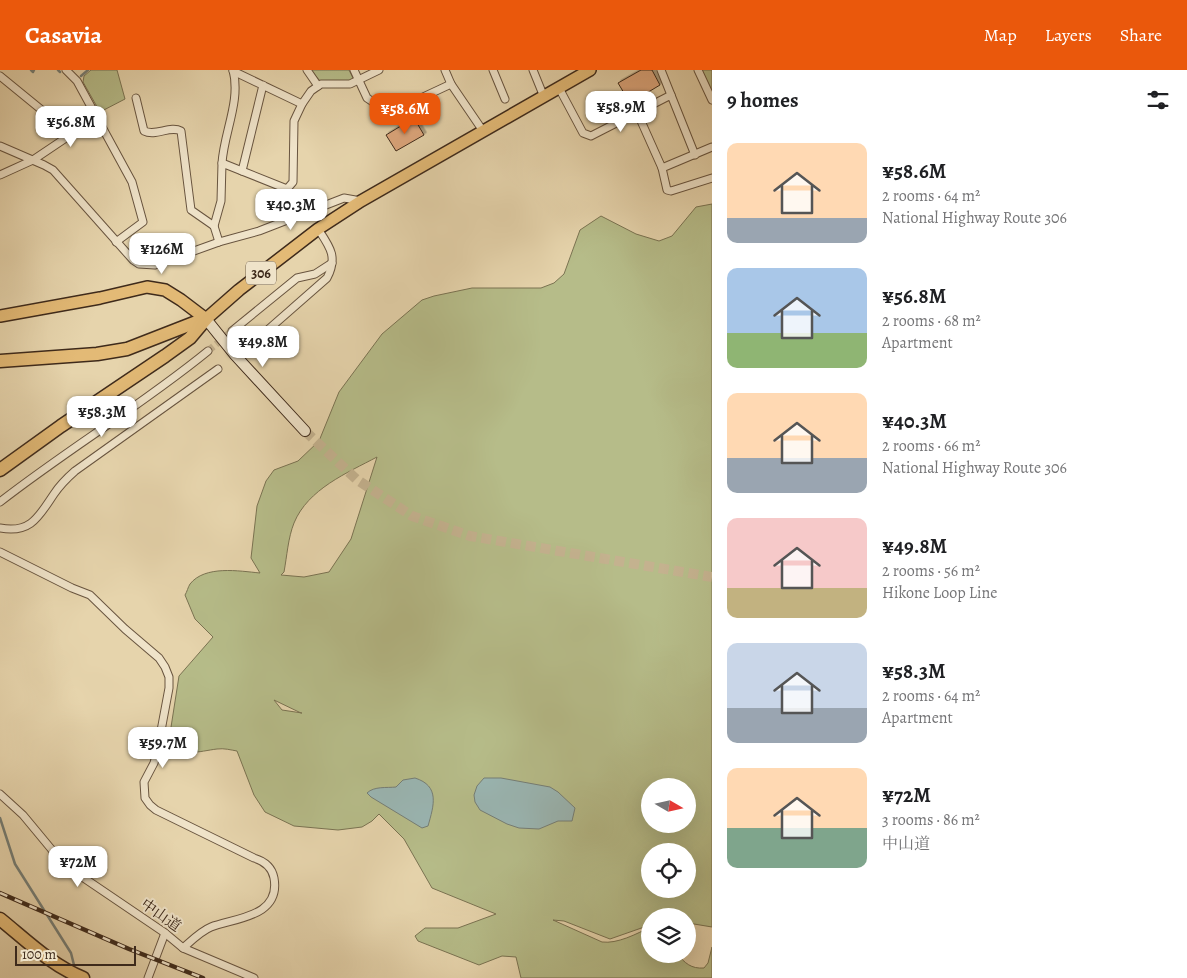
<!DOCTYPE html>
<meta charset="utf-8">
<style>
body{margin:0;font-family:Alegreya,"Noto Serif JP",serif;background:#f6f6f6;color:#202124;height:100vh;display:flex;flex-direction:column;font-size:19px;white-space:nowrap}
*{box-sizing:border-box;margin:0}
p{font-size:16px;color:#757577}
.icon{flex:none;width:28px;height:28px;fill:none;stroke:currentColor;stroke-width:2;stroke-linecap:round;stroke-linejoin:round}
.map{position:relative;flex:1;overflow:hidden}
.drawer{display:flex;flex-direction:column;background:#fff;width:475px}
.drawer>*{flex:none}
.needle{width:32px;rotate:99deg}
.controls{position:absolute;left:641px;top:708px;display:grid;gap:10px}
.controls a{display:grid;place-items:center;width:55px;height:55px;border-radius:50%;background:#fff;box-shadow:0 5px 20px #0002;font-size:25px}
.scale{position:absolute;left:15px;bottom:12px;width:121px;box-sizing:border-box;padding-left:5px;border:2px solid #3e2a1b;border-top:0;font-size:14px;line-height:18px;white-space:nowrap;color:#3e2a1b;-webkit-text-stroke:4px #efe3c9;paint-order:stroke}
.price{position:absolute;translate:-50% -42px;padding:0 11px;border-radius:10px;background:#fff;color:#222;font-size:16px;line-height:32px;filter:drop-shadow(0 1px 2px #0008)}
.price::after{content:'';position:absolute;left:50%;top:30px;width:15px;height:11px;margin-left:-8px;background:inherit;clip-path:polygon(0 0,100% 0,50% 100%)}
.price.current{background:#ea580c;color:#fff}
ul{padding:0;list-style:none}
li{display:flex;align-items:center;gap:15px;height:125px;padding:0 15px}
li span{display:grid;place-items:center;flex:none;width:140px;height:100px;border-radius:10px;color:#555}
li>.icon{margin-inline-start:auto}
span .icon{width:60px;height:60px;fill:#fffc;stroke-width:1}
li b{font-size:21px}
h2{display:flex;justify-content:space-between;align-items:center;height:60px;padding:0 15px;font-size:21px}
header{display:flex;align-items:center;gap:30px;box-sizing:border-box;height:70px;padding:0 25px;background:#ea580c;color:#fff}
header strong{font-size:24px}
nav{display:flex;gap:28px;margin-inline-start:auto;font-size:18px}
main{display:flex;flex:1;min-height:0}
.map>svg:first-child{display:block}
.green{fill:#b6bc89;stroke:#7a7352;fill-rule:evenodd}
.water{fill:#9ab6b3;stroke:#757e76}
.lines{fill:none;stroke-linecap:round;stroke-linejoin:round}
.stream{stroke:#757e76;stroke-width:2.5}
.building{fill:#dda67b;stroke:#3e2a1b;filter:url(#shadow)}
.minor-tunnel{stroke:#c4b28f;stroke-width:7;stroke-dasharray:7 3.5;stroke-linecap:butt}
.secondary-tunnel{stroke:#c4b28f;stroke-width:10;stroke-dasharray:10 5;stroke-linecap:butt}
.minor-casing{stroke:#68543f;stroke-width:9}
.secondary-casing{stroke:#3e2a1b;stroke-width:12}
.trunk-casing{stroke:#3e2a1b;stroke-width:14}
.motorway-casing{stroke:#3e2a1b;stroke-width:15}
.minor{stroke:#efe3c9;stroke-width:7}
.secondary{stroke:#efe3c9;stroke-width:10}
.trunk{stroke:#e3ba76;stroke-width:11}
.motorway{stroke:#e3ba76;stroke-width:12}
.rail-casing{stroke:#3e2a1b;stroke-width:4.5}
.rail{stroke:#efe3c9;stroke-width:2.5;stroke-dasharray:8;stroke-linecap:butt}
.labels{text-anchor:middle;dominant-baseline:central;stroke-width:4;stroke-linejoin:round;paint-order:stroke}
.shield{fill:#efe3c9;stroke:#73624f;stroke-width:1}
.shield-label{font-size:14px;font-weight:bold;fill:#3e2a1b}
.street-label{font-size:15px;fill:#3e2a1b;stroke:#efe3c9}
</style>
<header>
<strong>Casavia</strong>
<nav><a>Map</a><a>Layers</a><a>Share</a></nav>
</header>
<main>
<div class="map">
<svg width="712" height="908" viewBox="0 0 712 908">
<defs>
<filter id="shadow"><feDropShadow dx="2.5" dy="-2.5" stdDeviation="0" flood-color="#0004"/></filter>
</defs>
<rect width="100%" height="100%" fill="#e6d4ac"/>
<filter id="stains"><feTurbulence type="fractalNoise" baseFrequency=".004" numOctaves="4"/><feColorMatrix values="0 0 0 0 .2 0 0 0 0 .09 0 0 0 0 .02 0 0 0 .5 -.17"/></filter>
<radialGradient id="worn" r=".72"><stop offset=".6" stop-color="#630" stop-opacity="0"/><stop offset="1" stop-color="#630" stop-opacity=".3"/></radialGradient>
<g class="green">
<polygon points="91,0 117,0 125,29 100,42 83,12 84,6"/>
<polygon points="311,0 349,0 353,8 350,11 320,11"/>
<polygon points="701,0 712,0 712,23"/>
<path d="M712,134V857L688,853V846H650V855L610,869L564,851L553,850L602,872C617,874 637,864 650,857V884H677C685,893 691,899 704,898L708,893L712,877V908H521L516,887L502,886L479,895L418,871L415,866L425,858H458L496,844L432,818L404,769L379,744L372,751L362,757L338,760L294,756L265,742L254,725L237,681C231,680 224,678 217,679C200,681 178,689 169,670L179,606L213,567L195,549L185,525C187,522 188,517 190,514C205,495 239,501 260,503L251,488L257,436L266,411L274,400L298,391L319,371L339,322L382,264L422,230L434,226L472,218H541L554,213L564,204L580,160L601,146L636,164L659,171L672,166L696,137ZM377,387L351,469L329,502L304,507L281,505L284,502C287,486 288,468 294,453C308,419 347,403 377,387ZM274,630L301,643H302L282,640ZM650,716H688V754H650ZM650,781H688V819H650Z"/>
</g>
<g class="water">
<path d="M415,708C440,716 434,735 428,756L422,758L371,727L367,723C374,716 387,718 396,717L403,710Z"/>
<polygon points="484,708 501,708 550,717 558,722 575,738 572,751 558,751 539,759 519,758 507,754 480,740 475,732 474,725 477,716"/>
</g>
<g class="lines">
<g class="stream">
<polyline points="31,0 33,2 34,0"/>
<polyline points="58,0 60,2"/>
<polyline points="81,6 88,0"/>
<polyline points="0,748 15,794 71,883 74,895"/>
</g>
</g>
<g class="building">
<polygon points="641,0 652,0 660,15 630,33 618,13"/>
<polygon points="414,48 424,65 396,81 386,65"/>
</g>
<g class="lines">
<polyline class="minor-tunnel" points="208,281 232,261"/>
<polyline class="secondary-tunnel" points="305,361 356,409 412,446 470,466 712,507"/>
<g class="minor-casing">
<g id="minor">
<polyline points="66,0 77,11 132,112 143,152 116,172"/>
<polyline points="307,0 318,16"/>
<polyline points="354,0 367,28 376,34 406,35 451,14"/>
<polyline points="445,0 451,14 483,61"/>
<polyline points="493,0 505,29"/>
<polyline points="533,0 544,27"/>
<polyline points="661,0 671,25"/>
<polyline points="698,0 712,30"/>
<polyline points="233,1 302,34 294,51 293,112 287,119 242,101 263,15"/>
<polyline points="0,6 71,64"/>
<polyline points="559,18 583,63 591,66 671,25 695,85"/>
<path d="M136,28L144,61C156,67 170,55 181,61L191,140L214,156L219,172"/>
<polyline points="302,34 311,21 321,14 350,14 379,0"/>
<polyline points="637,42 662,98"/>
<polyline points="0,76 44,95 53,100 133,190 139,194 155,195 219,172 259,161 344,128 361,131"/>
<polyline points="712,77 662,98 667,120 671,121 712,108"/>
<path d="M222,93C224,62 241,31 233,0"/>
<polyline points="0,105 33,90 97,47"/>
<polyline points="214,156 221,131 222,93 242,101"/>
<polyline points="232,261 297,208 315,204 332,193"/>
<path d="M246,279L327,208C338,187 330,177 318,159"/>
<path d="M0,432C68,379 142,335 208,281"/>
<path d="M0,458C31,464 39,446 54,424C60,415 67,408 75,401L218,299"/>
<path d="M0,482L72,518L90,525L125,559L159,588L165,597L169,607V618L157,682L154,693L144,712L145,728L150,735L156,740L254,788C264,791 272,797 274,808C281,847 235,848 211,857C201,861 191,871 183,878"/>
<polyline points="0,724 23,745 62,792 78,804 165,863 183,878 254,908"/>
<polyline points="148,908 165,863"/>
</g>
</g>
<g class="secondary-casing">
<polyline id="secondary" points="206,249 235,285 305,361"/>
</g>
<g class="trunk-casing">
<polyline id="trunk" points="0,246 100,228 147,217 165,220 181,230 206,249 239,220 318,159 361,131 590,0"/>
</g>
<g class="motorway-casing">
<g id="motorway">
<polyline points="0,291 97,284 127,279 204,249"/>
<polyline points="0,400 61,356 165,286 190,268 206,249"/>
<path d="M0,849C26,870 51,895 83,908"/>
</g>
</g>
<use href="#minor" class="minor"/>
<use href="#secondary" class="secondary"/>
<use href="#trunk" class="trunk"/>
<use href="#motorway" class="motorway"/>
<g class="rail-casing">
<polyline id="rail" points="0,823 129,879 203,908"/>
</g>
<use href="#rail" class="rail"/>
</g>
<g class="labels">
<rect class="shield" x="246" y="191.5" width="30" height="23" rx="4"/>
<g class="shield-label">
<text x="261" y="203">306</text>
</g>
<g class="street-label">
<text transform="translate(161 845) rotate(35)">中山道</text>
</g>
</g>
<rect width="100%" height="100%" filter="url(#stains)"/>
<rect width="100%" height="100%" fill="url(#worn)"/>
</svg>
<div class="controls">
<a><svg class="needle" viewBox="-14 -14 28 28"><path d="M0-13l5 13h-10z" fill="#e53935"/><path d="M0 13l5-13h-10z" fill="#757577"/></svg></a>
<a><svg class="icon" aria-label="locate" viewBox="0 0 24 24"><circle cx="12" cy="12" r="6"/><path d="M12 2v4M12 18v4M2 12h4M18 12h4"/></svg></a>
<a><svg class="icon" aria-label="layers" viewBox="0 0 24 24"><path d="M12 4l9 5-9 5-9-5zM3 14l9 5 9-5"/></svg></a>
</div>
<div class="scale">100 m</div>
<b class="price" style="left:621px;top:63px">¥58.9M</b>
<b class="price current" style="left:405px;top:65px">¥58.6M</b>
<b class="price" style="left:71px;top:78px">¥56.8M</b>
<b class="price" style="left:291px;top:161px">¥40.3M</b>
<b class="price" style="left:162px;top:205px">¥126M</b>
<b class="price" style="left:263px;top:298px">¥49.8M</b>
<b class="price" style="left:102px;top:368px">¥58.3M</b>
<b class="price" style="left:163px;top:699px">¥59.7M</b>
<b class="price" style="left:78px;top:818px">¥72M</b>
</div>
<section class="drawer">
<h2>9 homes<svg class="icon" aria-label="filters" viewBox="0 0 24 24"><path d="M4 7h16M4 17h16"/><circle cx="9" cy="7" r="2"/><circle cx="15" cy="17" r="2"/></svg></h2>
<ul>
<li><span style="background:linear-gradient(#ffd9b3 75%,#9aa5b1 0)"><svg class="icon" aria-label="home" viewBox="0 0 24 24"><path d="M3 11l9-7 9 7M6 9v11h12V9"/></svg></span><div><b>¥58.6M</b><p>2 rooms · 64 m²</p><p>National Highway Route 306</p></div></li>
<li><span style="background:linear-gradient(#a9c7e8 65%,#8fb573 0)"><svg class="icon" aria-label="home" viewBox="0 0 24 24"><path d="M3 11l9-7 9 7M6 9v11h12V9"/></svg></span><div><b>¥56.8M</b><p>2 rooms · 68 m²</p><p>Apartment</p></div></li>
<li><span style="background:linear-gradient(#ffd9b3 65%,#9aa5b1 0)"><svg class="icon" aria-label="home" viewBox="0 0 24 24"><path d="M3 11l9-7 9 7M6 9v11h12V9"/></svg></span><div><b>¥40.3M</b><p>2 rooms · 66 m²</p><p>National Highway Route 306</p></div></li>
<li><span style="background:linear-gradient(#f6c9c9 70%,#c2b280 0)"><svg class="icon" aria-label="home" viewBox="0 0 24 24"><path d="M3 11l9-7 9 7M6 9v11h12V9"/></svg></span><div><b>¥49.8M</b><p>2 rooms · 56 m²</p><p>Hikone Loop Line</p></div></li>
<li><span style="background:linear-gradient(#c9d6e8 65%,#9aa5b1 0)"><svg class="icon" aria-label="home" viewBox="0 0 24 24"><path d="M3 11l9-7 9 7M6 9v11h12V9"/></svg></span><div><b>¥58.3M</b><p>2 rooms · 64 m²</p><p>Apartment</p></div></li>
<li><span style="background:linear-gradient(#ffd9b3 60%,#7fa58c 0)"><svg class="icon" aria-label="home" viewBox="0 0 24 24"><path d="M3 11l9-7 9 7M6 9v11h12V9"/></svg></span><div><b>¥72M</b><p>3 rooms · 86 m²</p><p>中山道</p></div></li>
</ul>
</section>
</main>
